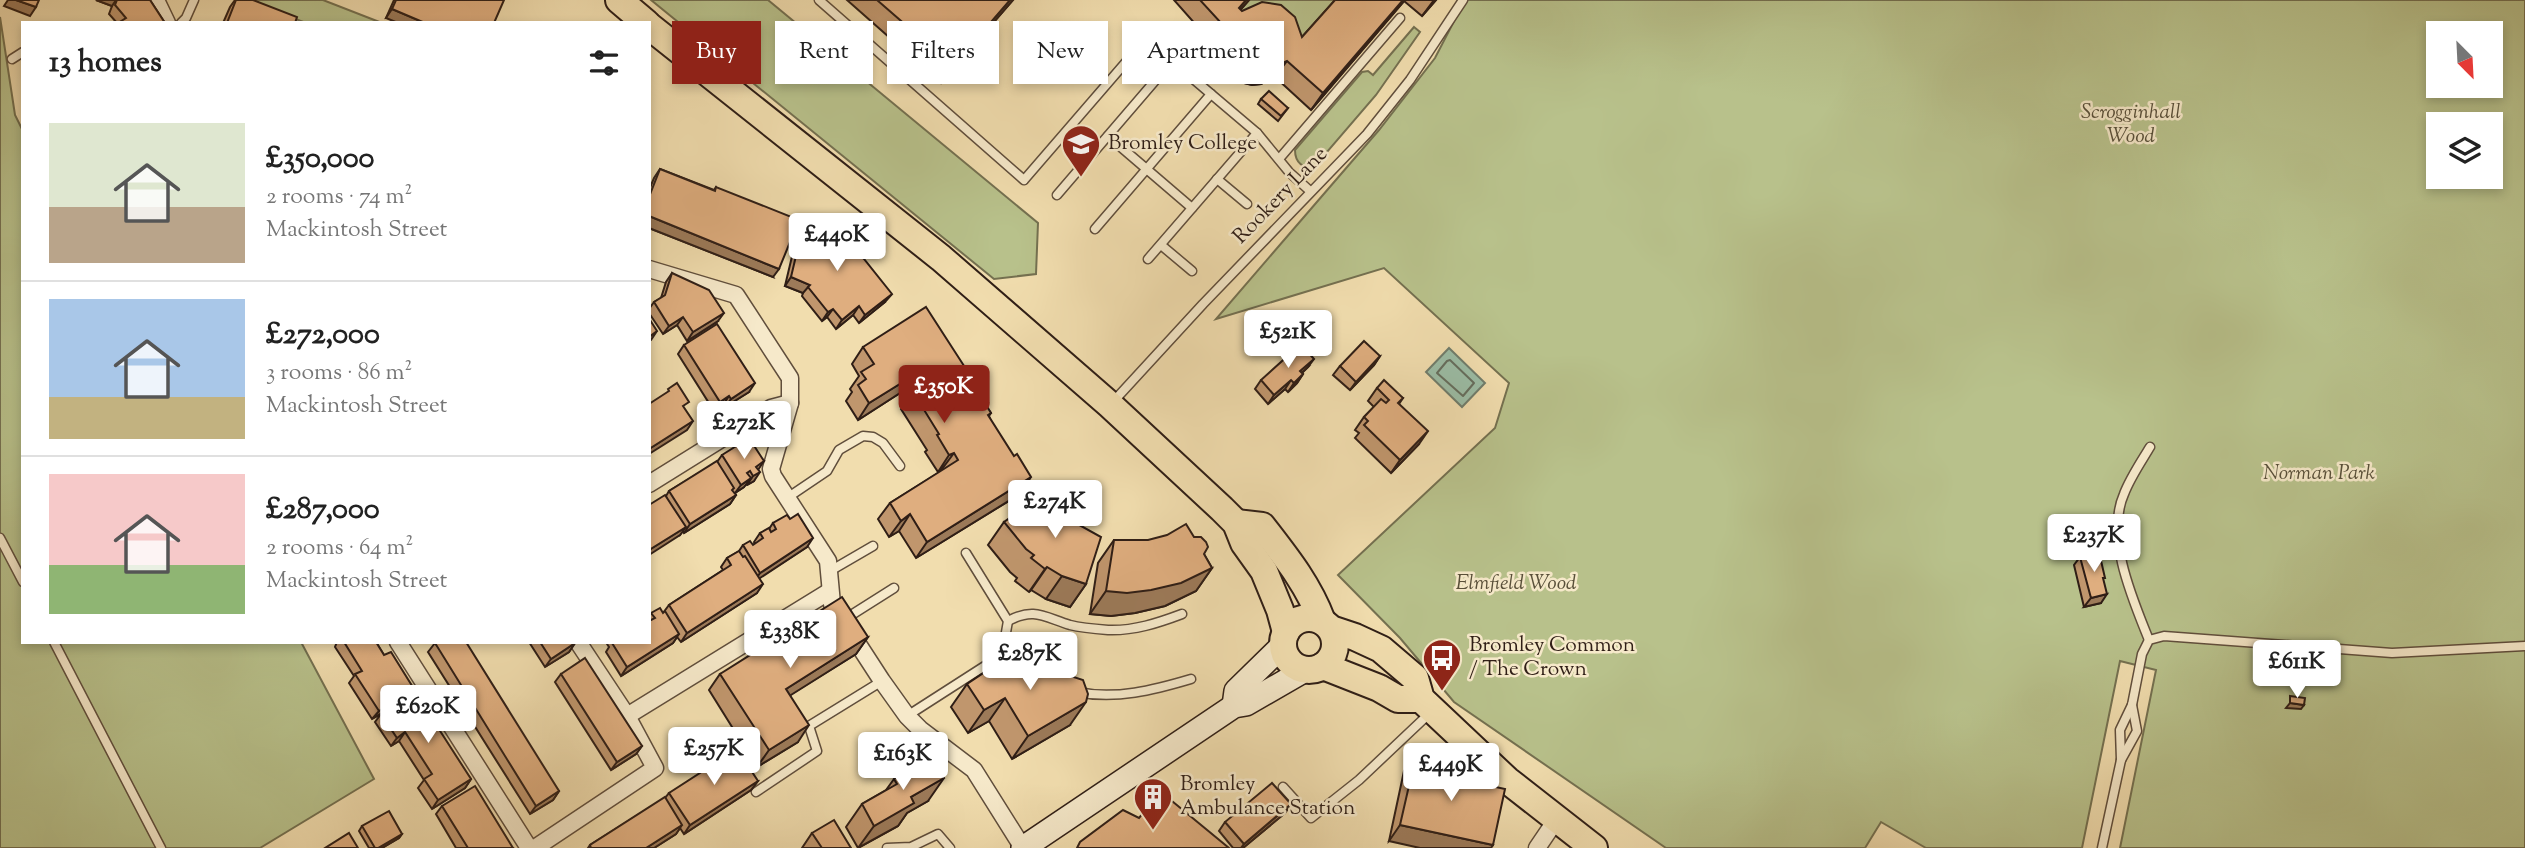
<!DOCTYPE html>
<meta charset="utf-8">
<style>
body{margin:0;font-family:"Sorts Mill Goudy",serif;background:#f2f2f2;color:#222;height:100vh;display:flex;flex-direction:column;font-size:26px;white-space:nowrap}
*{box-sizing:border-box;margin:0}
p{font-size:23px;color:#767676}
.icon{flex:none;width:38px;height:38px;fill:none;stroke:currentColor;stroke-width:2;stroke-linecap:round;stroke-linejoin:round}
.map{position:relative;flex:1;overflow:hidden}
.details{position:absolute;left:21px;top:21px;width:630px;height:623px;display:flex;flex-direction:column;background:#fff;border-radius:0px;box-shadow:0 4px 10px #0003}
.details>*{flex:none}
.banner{position:absolute;left:672px;top:21px;width:665px;height:63px;display:flex;gap:14px}
.needle{width:46px;rotate:156deg}
.tools{position:absolute;left:2426px;top:21px;display:grid;gap:14px}
.tools a{display:grid;place-items:center;width:77px;height:77px;border-radius:0px;background:#fff;box-shadow:0 4px 10px #0003;font-size:35px}
.price{position:absolute;translate:-50% -60px;padding:0 16px;border-radius:7px;background:#fff;color:#222;font-size:23px;line-height:46px;filter:drop-shadow(0 2px 4px #0008)}
.price::after{content:'';position:absolute;left:50%;top:42px;width:21px;height:16px;margin-left:-10px;background:inherit;clip-path:polygon(0 0,100% 0,50% 100%)}
.price.on{background:#8f2418;color:#fff}
ul{padding:0;list-style:none}
li{display:flex;align-items:center;gap:21px;height:175px;padding:0 28px}
li+li{border-top:2px solid #e0e0e0}
li span{display:grid;place-items:center;flex:none;width:196px;height:140px;border-radius:0px;color:#555}
li>.icon{margin-inline-start:auto}
span .icon{width:84px;height:84px;fill:#fffc;stroke-width:1}
li b{font-size:30px}
h2{display:flex;justify-content:space-between;align-items:center;height:84px;padding:0 28px;font-size:30px}
.tag{padding:0 24px;border-radius:0px;background:#fff;box-shadow:0 4px 10px #0003;font-size:24px;line-height:63px}
.tag.on{background:#8f2418;color:#fff}
.map>svg:first-child{display:block}
.green{fill:#b8c18b;stroke:#747050;stroke-width:2;fill-rule:evenodd}
.water{fill:#9bbda6;stroke:#707d6c;stroke-width:2}
.lines{fill:none;stroke-linecap:round;stroke-linejoin:round}
.shore{stroke:#656e5e;stroke-width:2}
.lane-casing{stroke:#604e3c;stroke-width:11}
.street-casing{stroke:#604e3c;stroke-width:19}
.secondary-casing{stroke:#2f1e16;stroke-width:26}
.primary-casing{stroke:#2f1e16;stroke-width:30}
.lane{stroke:#f6e9ca;stroke-width:8}
.street{stroke:#f6e9ca;stroke-width:16}
.secondary{stroke:#f6e9ca;stroke-width:23}
.primary{stroke:#f1ddae;stroke-width:26}
.wall{fill:#c0966d;stroke:#2f1e16;stroke-width:2}
.shaded-wall{fill:#9c7a59;stroke:#2f1e16;stroke-width:2}
.building{fill:#dfae7f;stroke:#2f1e16;stroke-width:2}
.labels{text-anchor:middle;dominant-baseline:central;stroke-width:5;stroke-linejoin:round;paint-order:stroke}
.park-label{font-size:21px;font-style:italic;fill:#584f39;stroke:#f6e9ca}
.poi-label{font-size:21px;fill:#2f1e16;stroke:#f6e9ca;text-anchor:start}
.street-label{font-size:21px;fill:#2f1e16;stroke:#f6e9ca}
</style>
<div class="map">
<svg width="2525" height="848" viewBox="0 0 2525 848">
<rect width="100%" height="100%" fill="#f1ddae"/>
<filter id="stains"><feTurbulence type="fractalNoise" baseFrequency=".00286" numOctaves="4"/><feColorMatrix values="0 0 0 0 .2 0 0 0 0 .09 0 0 0 0 .02 0 0 0 .5 -.17"/></filter>
<radialGradient id="worn" r=".72"><stop offset=".6" stop-color="#630" stop-opacity="0"/><stop offset="1" stop-color="#630" stop-opacity=".3"/></radialGradient>
<g class="green">
<polygon points="245,0 323,0 382,23 306,23"/>
<polygon points="651,0 768,0 1038,223 1036,274 994,279"/>
<polygon points="1249,0 1338,0 1291,54 1227,25"/>
<path d="M1465,0H2525V848H2120L2156,670L2120,661L2082,848H1926L1881,822L1865,848H1666L1454,702L1400,638L1338,575L1495,428L1509,383L1384,268L1216,319L1379,130L1435,58ZM2438,33H2490V86H2438ZM2438,124H2490V177H2438Z"/>
<polygon points="0,17 15,115 23,131 23,642 301,642 374,779 260,848 0,848"/>
<path d="M1414,27L1420,32L1376,95L1315,166C1303,170 1295,162 1295,150L1362,72L1368,71L1373,75Z"/>
</g>
<polygon class="water" points="1449,348 1485,383 1462,407 1426,372"/>
<g class="lines">
<polygon class="shore" points="1450,360 1474,383 1463,396 1437,373 1447,361"/>
<g class="lane-casing">
<g id="lane">
<polyline points="819,0 1024,180 1132,55 1157,48 1211,94 1095,229"/>
<polyline points="181,23 186,18 194,0"/>
<polyline points="12,59 23,52"/>
<polyline points="1211,94 1257,133"/>
<polyline points="1108,136 1192,208"/>
<polyline points="1279,159 1400,18"/>
<polyline points="1217,179 1247,204"/>
<polyline points="1057,195 1172,61"/>
<polyline points="1161,245 1192,271"/>
<polyline points="1148,259 1257,133 1289,172 1310,191"/>
<polyline points="1112,403 1203,304 1367,134 1410,80 1463,0"/>
<polyline points="787,498 827,471 839,450 863,436 873,437 883,443 900,466"/>
<polyline points="0,538 23,582"/>
<polyline points="966,553 1008,621 1002,655 1006,669"/>
<polyline points="830,571 873,546"/>
<polyline points="845,619 894,588"/>
<path d="M1008,621C1034,607 1044,617 1070,625C1082,628 1095,629 1108,630C1134,631 1158,623 1182,614"/>
<path d="M2149,640C2133,600 2105,537 2124,494C2130,478 2141,462 2150,447"/>
<polyline points="54,642 161,848"/>
<path d="M1077,692C1116,700 1154,690 1191,679"/>
<polyline points="907,716 1002,655"/>
<polyline points="2121,760 2137,731 2132,705"/>
<polyline points="1283,787 1311,818 1359,780 1431,712"/>
<polyline points="756,792 817,751 809,726 882,681"/>
<polyline points="887,848 911,847 938,834 950,848"/>
<polyline points="2102,848 2121,760 2120,730 2132,705 2142,654 2149,640 2164,636 2392,653 2525,646"/>
</g>
</g>
<g class="street-casing">
<g id="street">
<polyline points="156,0 167,23"/>
<polyline points="649,269 736,295 790,378 790,403 771,469 773,476 828,561 832,604 882,681 907,716 920,729 974,770 1023,848"/>
<polyline points="649,484 771,408 790,403"/>
<polyline points="398,642 529,848"/>
<polyline points="627,716 830,591"/>
<polyline points="535,848 655,768 627,716 578,642"/>
<polyline points="1537,848 1556,820"/>
</g>
</g>
<g class="secondary-casing">
<g id="secondary">
<polyline points="1234,706 1236,691 1283,645"/>
<polyline points="1023,848 1234,706 1246,704 1305,670"/>
</g>
</g>
<g class="primary-casing">
<g id="primary">
<polyline points="619,0 646,23"/>
<polyline points="649,26 941,258 1110,405 1222,509 1236,523 1244,543 1264,571 1280,610 1286,632"/>
<path d="M1236,523L1262,526C1286,557 1308,584 1322,621"/>
<circle cx="1309" cy="644" r="26"/>
<polyline points="1331,629 1355,637 1381,649 1415,678 1421,699 1507,780 1594,848"/>
<polyline points="1323,666 1379,688 1398,699 1421,699"/>
</g>
</g>
<use href="#lane" class="lane"/>
<use href="#street" class="street"/>
<use href="#secondary" class="secondary"/>
<use href="#primary" class="primary"/>
</g>
<g class="wall">
<polygon points="96,0 150,0 165,23 117,23 109,14 112,6"/>
<polygon points="235,0 253,0 295,23 223,23 230,7"/>
<polygon points="394,0 504,0 386,18"/>
<polygon points="847,0 1013,0 941,83"/>
<polygon points="1174,0 1249,0 1240,10 1302,37 1335,0 1436,0 1422,16 1404,1 1311,110 1275,77 1261,84 1252,85 1244,83 1230,74 1225,66 1221,53"/>
<polygon points="1261,99 1288,108 1278,121 1258,104"/>
<polygon points="660,169 714,190 716,187 773,277 649,228 649,190 654,178"/>
<polygon points="804,222 885,302 859,323 853,315 836,329 827,317 822,321 802,296 803,293 785,286 798,231"/>
<polygon points="672,273 718,321 687,341 677,325 663,334 649,313 649,309 654,302 661,298 666,282"/>
<polygon points="684,345 749,392 725,407 723,405 714,411 678,354"/>
<polygon points="863,347 988,403 986,406 991,413 989,416 1020,494 916,558 899,531 889,537 878,519 890,503 943,470 942,469 938,472 925,452 927,450 901,409 906,403 900,393 858,420 846,401 852,392 850,389 859,376 852,364"/>
<polygon points="1380,356 1374,365 1350,390 1333,375 1340,366"/>
<polygon points="1308,367 1302,373 1303,374 1297,383 1288,392 1285,389 1268,404 1255,389 1261,380"/>
<polygon points="1377,388 1403,398 1399,404 1419,444 1391,473 1355,438 1359,433 1355,430 1364,417 1374,407 1368,401"/>
<polygon points="722,455 764,461 758,470 754,481 747,485 746,484 744,487 735,493 736,495 730,504 684,533 683,531 680,535 666,496 669,491 717,462"/>
<polygon points="1004,522 1086,584 1070,607 1046,599 1031,590 1029,592 1015,581 1017,578 1010,572 988,545"/>
<polygon points="773,523 807,547 759,578 757,593 681,642 677,637 673,643 621,676 606,652 609,647 607,644 609,642 649,642 649,616 651,613 663,613 669,605 723,570 721,567 727,558 739,551 743,545 753,545 755,543 754,542 760,533 769,529"/>
<polygon points="1114,540 1148,540 1204,554 1212,568 1196,591 1165,606 1135,613 1111,616 1090,614 1098,563"/>
<polygon points="2080,557 2103,580 2101,603 2084,607 2074,565"/>
<polygon points="868,637 856,654 790,695 798,742 757,767 709,690 720,674"/>
<polygon points="337,642 376,642 384,655 414,689 408,697 471,779 465,788 432,809 418,788 424,780 399,741 391,746 375,722 381,714 372,719 349,683 354,676 335,647"/>
<polygon points="529,642 575,642 575,643 569,652 545,667"/>
<polygon points="435,643 559,791 553,800 530,814 428,652"/>
<polygon points="1009,656 1070,725 1012,759 989,721 968,733 951,707 967,684"/>
<polygon points="561,674 642,746 636,754 611,770 555,682"/>
<polygon points="1416,755 1454,778 1389,841 1404,771"/>
<polygon points="894,779 928,801 907,813 898,826 858,848 846,827 862,804 886,790"/>
<polygon points="758,781 751,790 684,834 680,828 676,834 654,848 588,848 590,845 665,798 669,793"/>
<polygon points="1291,804 1285,813 1243,848 1233,848 1219,831 1225,822"/>
<polygon points="442,806 513,848 456,848 436,814"/>
<polygon points="362,826 402,834 399,838 382,848 369,848 359,831"/>
<polygon points="812,833 851,848 802,848"/>
</g>
<g class="shaded-wall">
<polygon points="8,0 16,0 36,7 30,16 4,6"/>
<polygon points="96,0 116,0 112,6"/>
<polygon points="1010,0 1013,0 941,83 953,66"/>
<polygon points="1246,0 1249,0 1227,25 1239,8"/>
<polygon points="1403,0 1405,0 1311,110 1323,93"/>
<polygon points="1434,0 1436,0 1422,16"/>
<polygon points="392,9 425,23 398,23 386,18"/>
<polygon points="1287,61 1275,77 1261,84 1252,85 1244,83 1256,67"/>
<polygon points="649,216 779,269 773,277 649,228"/>
<polygon points="791,277 810,285 803,293 785,286"/>
<polygon points="892,294 885,302 859,323 865,315"/>
<polygon points="859,306 853,315 836,329 842,320"/>
<polygon points="833,309 827,317 822,321 828,312"/>
<polygon points="724,313 718,321 687,341 693,332"/>
<polygon points="683,317 677,325 663,334 669,326"/>
<polygon points="657,331 651,340 649,341 649,337"/>
<polygon points="1380,356 1374,365 1350,390 1356,382"/>
<polygon points="1314,359 1308,367 1294,380 1300,371"/>
<polygon points="1303,374 1297,383 1288,392 1294,383"/>
<polygon points="911,377 900,393 858,420 869,403"/>
<polygon points="1291,380 1285,389 1268,404 1274,395"/>
<polygon points="755,383 749,392 725,407 731,399"/>
<polygon points="729,396 723,405 714,411 720,402"/>
<polygon points="693,421 687,430 649,454 649,449"/>
<polygon points="1428,431 1419,444 1391,473 1400,460"/>
<polygon points="954,453 942,469 938,472 949,455"/>
<polygon points="760,472 754,481 747,485 753,476"/>
<polygon points="1031,477 1020,494 916,558 927,542"/>
<polygon points="751,478 744,487 735,493 741,485"/>
<polygon points="736,495 730,504 684,533 690,524"/>
<polygon points="910,514 899,531 889,537 901,521"/>
<polygon points="686,527 680,535 649,555 649,550"/>
<polygon points="813,538 807,547 754,582 760,573"/>
<polygon points="1047,567 1031,590 1029,592 1045,569"/>
<polygon points="1212,568 1196,591 1165,606 1135,613 1111,616 1090,614 1106,591"/>
<polygon points="1062,576 1086,584 1070,607 1046,599"/>
<polygon points="763,584 757,593 681,642 687,633"/>
<polygon points="2107,594 2101,603 2084,607 2091,598"/>
<polygon points="679,634 673,643 621,676 627,667"/>
<polygon points="868,637 856,654 775,705 786,689"/>
<polygon points="575,643 569,652 545,667 551,659"/>
<polygon points="414,689 408,697 372,719 379,711"/>
<polygon points="1005,698 989,721 968,733 984,710"/>
<polygon points="1086,702 1070,725 1012,759 1028,736"/>
<polygon points="2290,703 2304,705 2301,709 2286,708"/>
<polygon points="809,725 798,742 757,767 769,750"/>
<polygon points="405,732 399,741 391,746 397,738"/>
<polygon points="642,746 636,754 611,770 617,762"/>
<polygon points="944,778 928,801 907,813 898,826 858,848 874,826 911,797"/>
<polygon points="471,779 465,788 432,809 438,800"/>
<polygon points="758,781 751,790 684,834 690,825"/>
<polygon points="559,791 553,800 530,814 536,806"/>
<polygon points="1291,804 1285,813 1243,848 1241,848 1244,844"/>
<polygon points="682,825 676,834 654,848 646,848"/>
<polygon points="1400,825 1493,845 1491,848 1420,848 1389,841"/>
<polygon points="402,834 399,838 382,848 378,848"/>
</g>
<g class="building">
<polygon points="16,0 39,0 36,7"/>
<polygon points="117,0 150,0 165,23 118,23 126,18 115,5"/>
<polygon points="236,0 253,0 297,17 295,23 227,23"/>
<polygon points="396,0 504,0 494,23 425,23 392,9"/>
<polygon points="877,0 1010,0 953,66"/>
<polygon points="1200,0 1246,0 1239,8 1242,11 1262,2 1281,5 1295,17 1302,37 1335,0 1403,0 1323,93 1287,61 1272,68 1264,69 1256,67 1242,57 1236,50 1233,36"/>
<polygon points="1269,91 1288,108 1281,116 1261,99"/>
<polygon points="660,169 715,191 716,187 799,220 779,269 649,216 649,197"/>
<polygon points="804,222 826,231 848,244 864,259 892,294 865,315 859,306 842,320 833,309 828,312 808,287 810,285 791,277"/>
<polygon points="672,273 709,290 724,313 693,332 683,317 669,326 654,302 665,295"/>
<polygon points="926,307 988,403 986,405 991,413 988,415 1014,456 1017,454 1031,477 927,542 910,514 901,521 890,503 958,460 954,453 949,455 937,435 939,434 913,392 919,389 911,377 869,403 858,385 866,379 861,372 874,364 863,347"/>
<polygon points="650,320 657,331 649,337 649,321"/>
<polygon points="717,324 755,383 731,399 729,396 720,402 684,345"/>
<polygon points="1364,341 1380,356 1356,382 1340,366"/>
<polygon points="1301,344 1314,359 1300,371 1303,374 1294,383 1291,380 1274,395 1261,380"/>
<polygon points="1384,380 1403,398 1398,403 1428,431 1400,460 1364,425 1368,421 1364,417 1381,399 1386,403 1389,400 1377,388"/>
<polygon points="677,383 689,402 683,406 693,421 649,449 649,404 669,391 668,389"/>
<polygon points="749,438 764,461 756,467 760,472 753,476 750,471 747,473 751,478 741,485 722,455"/>
<polygon points="717,461 734,488 732,490 736,495 690,524 669,491"/>
<polygon points="1043,494 1063,516 1101,537 1086,584 1062,576 1047,567 1045,569 1031,558 1034,555 1026,549 1004,522"/>
<polygon points="665,495 686,527 649,550 649,505"/>
<polygon points="798,514 813,538 760,573 743,545 750,541 753,545 763,538 760,533 769,528 771,532 776,529 773,523 787,515 790,519"/>
<polygon points="1186,524 1194,537 1201,537 1206,542 1208,547 1204,554 1212,568 1181,583 1151,590 1127,593 1106,591 1114,540 1148,540 1167,535"/>
<polygon points="739,551 743,557 745,556 763,584 687,633 669,605 731,565 727,558"/>
<polygon points="2099,552 2105,578 2103,578 2107,594 2091,598 2080,557"/>
<polygon points="842,597 868,637 786,689 809,725 769,750 720,674"/>
<polygon points="660,608 663,613 665,611 679,634 627,667 612,643 649,642 649,621 655,618 651,613"/>
<polygon points="344,642 376,642 384,655 391,652 414,689 379,711 355,674 362,671"/>
<polygon points="436,642 466,642 559,791 536,806 435,643"/>
<polygon points="540,642 575,642 575,643 551,659"/>
<polygon points="1009,656 1083,680 1088,694 1086,702 1028,736 1005,698 984,710 967,684"/>
<polygon points="585,658 642,746 617,762 561,674"/>
<polygon points="415,692 471,779 438,800 424,779 432,774 405,732 397,738 381,714"/>
<polygon points="2290,696 2305,698 2304,705 2290,703"/>
<polygon points="737,749 758,781 690,825 669,793"/>
<polygon points="1416,755 1457,764 1454,778 1505,789 1493,845 1400,825"/>
<polygon points="932,757 944,778 911,797 914,803 874,826 862,804 897,784 894,779"/>
<polygon points="1272,783 1291,804 1244,844 1225,822"/>
<polygon points="475,786 513,848 468,848 442,806"/>
<polygon points="1161,792 1229,848 1077,848 1080,842 1123,810 1139,818"/>
<polygon points="665,797 682,825 646,848 591,848 590,845"/>
<polygon points="389,811 402,834 378,848 375,848 362,826"/>
<polygon points="834,820 851,848 822,848 812,833"/>
<polygon points="349,833 358,848 325,848"/>
</g>
<defs>
<g id="university-pin" transform="scale(2.0125)"><path d="M0 17L-7.5 6A9.5 9.5 0 1 1 7.5 6Z" fill="#8f2418" stroke="#f6e9ca"/><path d="M0-5L7-2L0 1L-7-2ZM-4 1L0 2.5L4 1V4Q0 6-4 4Z" fill="#fff"/></g>
<g id="bus-pin" transform="scale(2.0125)"><path d="M0 17L-7.5 6A9.5 9.5 0 1 1 7.5 6Z" fill="#8f2418" stroke="#f6e9ca"/><path d="M-5-6H5V4H4V6H2V4H-2V6H-4V4H-5ZM-3.5-4V0h7V-4ZM-3.5 1.2v1.5H-2V1.2ZM2 1.2v1.5H3.5V1.2Z" fill="#fff"/></g>
<g id="building-pin" transform="scale(2.0125)"><path d="M0 17L-7.5 6A9.5 9.5 0 1 1 7.5 6Z" fill="#8f2418" stroke="#f6e9ca"/><path d="M-4-6H4V6H1V3H-1V6H-4ZM-2.5-4.3h1.7v1.8h-1.7ZM.8-4.3h1.7v1.8H.8ZM-2.5-1h1.7V.8h-1.7ZM.8-1h1.7V.8H.8Z" fill="#fff"/></g>
</defs>
<g fill-rule="evenodd">
<use href="#university-pin" x="1081" y="144"/>
<use href="#bus-pin" x="1442" y="658"/>
<use href="#building-pin" x="1153" y="797"/>
</g>
<g class="labels">
<g class="park-label">
<text x="2131" y="113">Scrogginhall<tspan x="2131" dy="24">Wood</tspan></text>
<text x="2319" y="474">Norman Park</text>
<text x="1516" y="584">Elmfield Wood</text>
</g>
<g class="poi-label">
<text x="1108" y="144">Bromley College</text>
<text x="1469" y="646">Bromley Common<tspan x="1469" dy="24">/ The Crown</tspan></text>
<text x="1180" y="785">Bromley<tspan x="1180" dy="24">Ambulance Station</tspan></text>
</g>
<g class="street-label">
<text transform="translate(1281 196) rotate(-46)">Rookery Lane</text>
</g>
</g>
<rect width="100%" height="100%" filter="url(#stains)"/>
<rect width="100%" height="100%" fill="url(#worn)"/>
</svg>
<div class="tools">
<a><svg class="needle" viewBox="-14 -14 28 28"><path d="M0-13l5 13h-10z" fill="#e53935"/><path d="M0 13l5-13h-10z" fill="#767676"/></svg></a>
<a><svg class="icon" aria-label="layers" viewBox="0 0 24 24"><path d="M12 4l9 5-9 5-9-5zM3 14l9 5 9-5"/></svg></a>
</div>
<b class="price" style="left:837px;top:273px">£440K</b>
<b class="price" style="left:1288px;top:370px">£521K</b>
<b class="price on" style="left:944px;top:425px">£350K</b>
<b class="price" style="left:744px;top:461px">£272K</b>
<b class="price" style="left:1055px;top:540px">£274K</b>
<b class="price" style="left:2094px;top:574px">£237K</b>
<b class="price" style="left:790px;top:670px">£338K</b>
<b class="price" style="left:1030px;top:692px">£287K</b>
<b class="price" style="left:2297px;top:700px">£611K</b>
<b class="price" style="left:428px;top:745px">£620K</b>
<b class="price" style="left:714px;top:787px">£257K</b>
<b class="price" style="left:903px;top:792px">£163K</b>
<b class="price" style="left:1451px;top:803px">£449K</b>
<div class="banner">
<a class="tag on">Buy</a>
<a class="tag">Rent</a>
<a class="tag">Filters</a>
<a class="tag">New</a>
<a class="tag">Apartment</a>
</div>
<section class="details">
<h2>13 homes<svg class="icon" aria-label="filters" viewBox="0 0 24 24"><path d="M4 7h16M4 17h16"/><circle cx="9" cy="7" r="2"/><circle cx="15" cy="17" r="2"/></svg></h2>
<ul>
<li><span style="background:linear-gradient(#dfe7d0 60%,#b9a48a 0)"><svg class="icon" aria-label="home" viewBox="0 0 24 24"><path d="M3 11l9-7 9 7M6 9v11h12V9"/></svg></span><div><b>£350,000</b><p>2 rooms · 74 m²</p><p>Mackintosh Street</p></div></li>
<li><span style="background:linear-gradient(#a9c7e8 70%,#c2b280 0)"><svg class="icon" aria-label="home" viewBox="0 0 24 24"><path d="M3 11l9-7 9 7M6 9v11h12V9"/></svg></span><div><b>£272,000</b><p>3 rooms · 86 m²</p><p>Mackintosh Street</p></div></li>
<li><span style="background:linear-gradient(#f6c9c9 65%,#8fb573 0)"><svg class="icon" aria-label="home" viewBox="0 0 24 24"><path d="M3 11l9-7 9 7M6 9v11h12V9"/></svg></span><div><b>£287,000</b><p>2 rooms · 64 m²</p><p>Mackintosh Street</p></div></li>
</ul>
</section>
</div>
